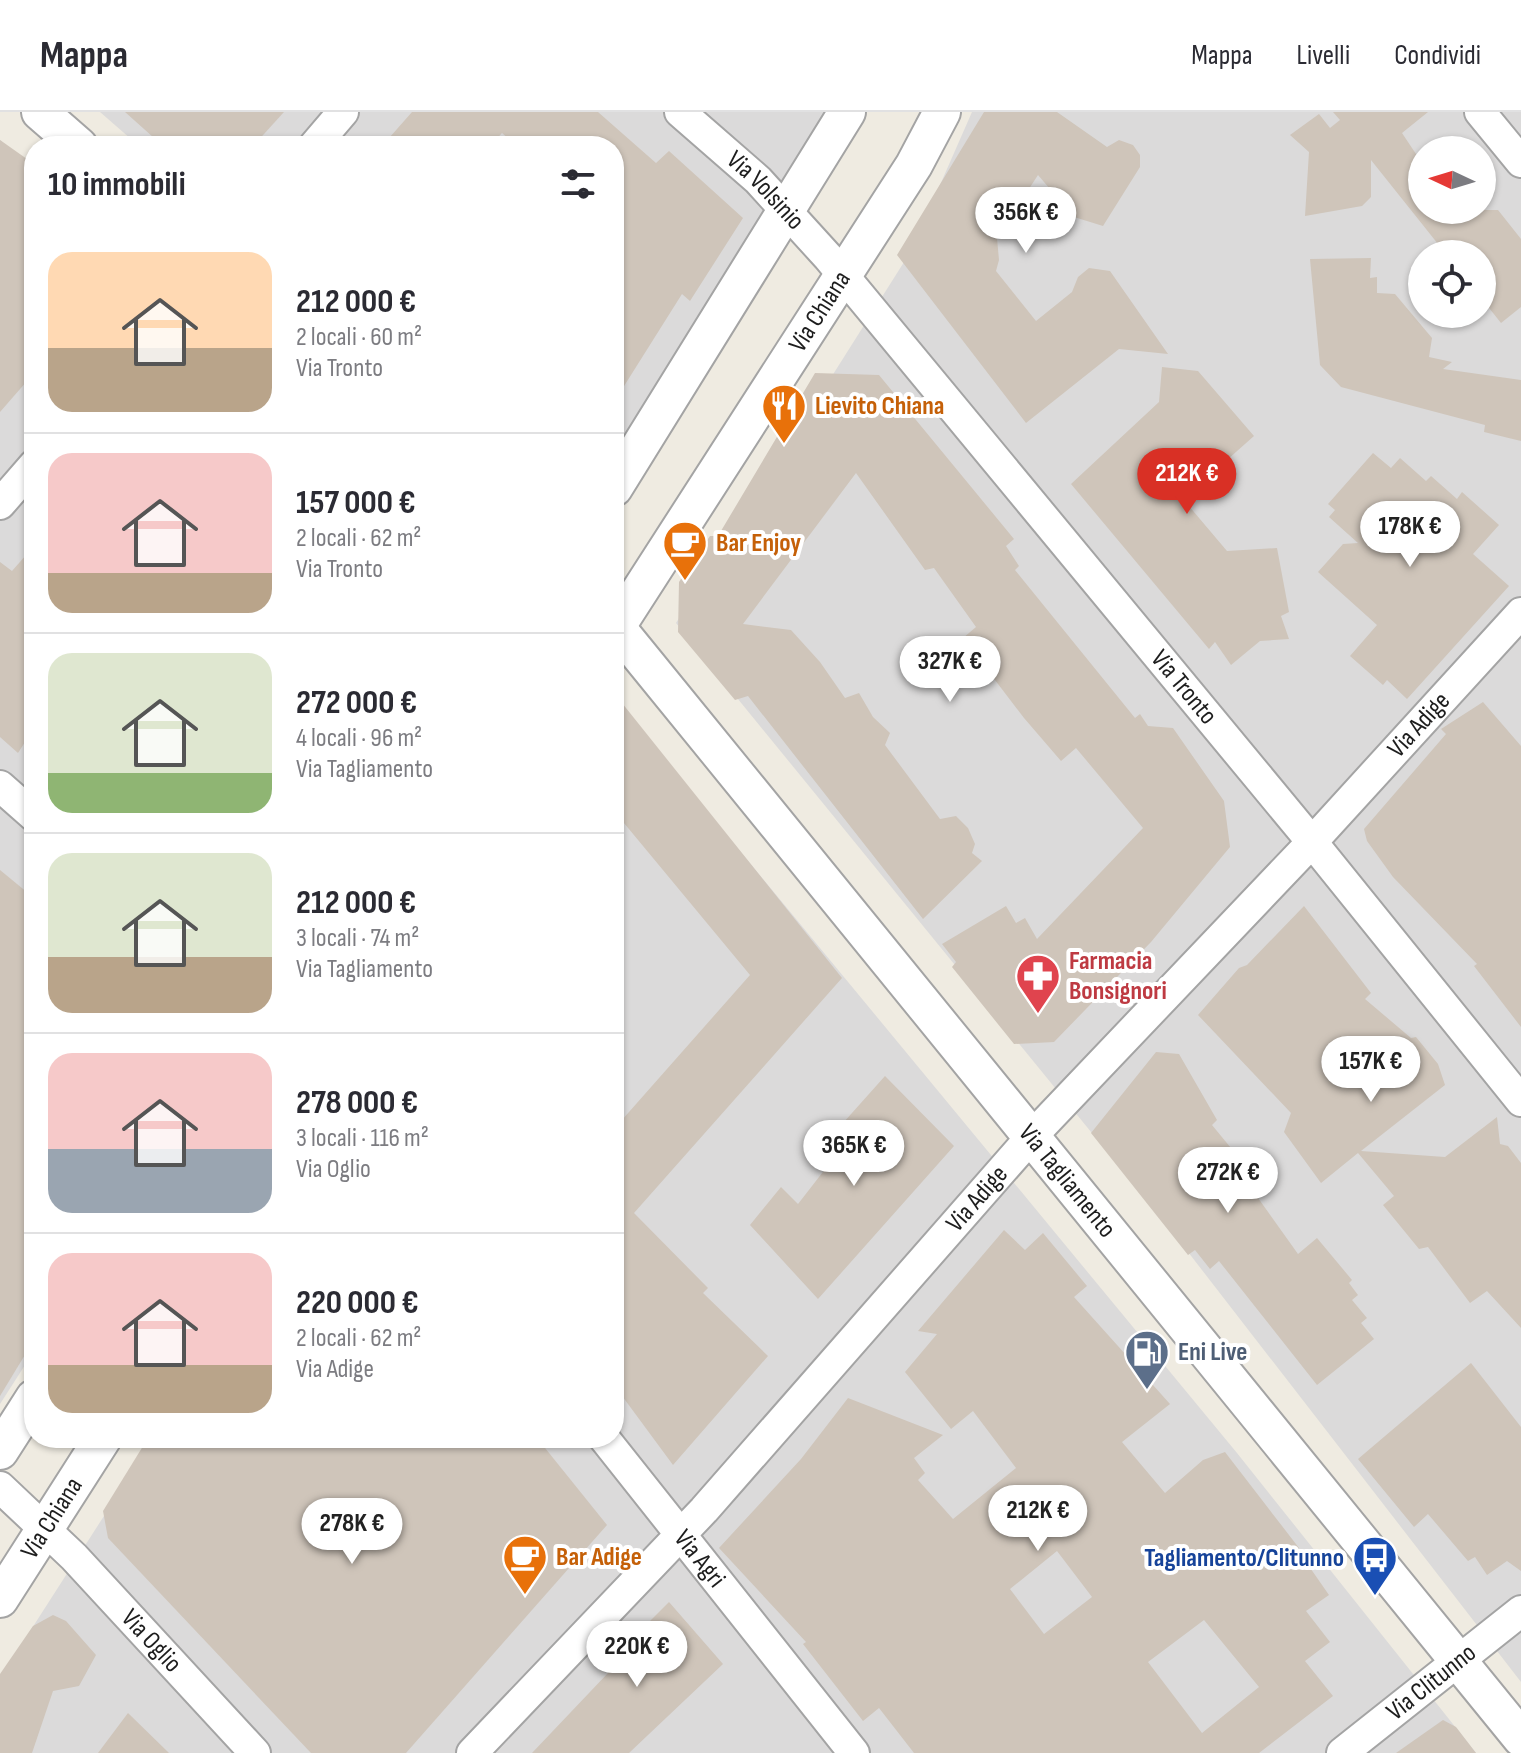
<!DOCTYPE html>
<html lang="it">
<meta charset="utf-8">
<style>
body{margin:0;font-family:"Sofia Sans Condensed",sans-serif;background:#f2f2f3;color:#2b2b33;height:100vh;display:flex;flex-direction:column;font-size:30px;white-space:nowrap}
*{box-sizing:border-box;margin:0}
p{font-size:26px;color:#7c7c81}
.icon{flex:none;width:44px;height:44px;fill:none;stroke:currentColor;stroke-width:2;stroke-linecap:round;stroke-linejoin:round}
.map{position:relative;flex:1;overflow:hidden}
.side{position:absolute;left:24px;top:24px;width:600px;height:1312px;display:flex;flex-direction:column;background:#fff;border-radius:32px;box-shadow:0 2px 6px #0004}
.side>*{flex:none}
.needle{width:52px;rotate:274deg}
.buttons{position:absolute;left:1408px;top:24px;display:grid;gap:16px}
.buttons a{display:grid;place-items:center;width:88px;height:88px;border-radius:50%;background:#fff;box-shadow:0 2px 6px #0004;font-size:40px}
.price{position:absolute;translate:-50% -68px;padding:0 18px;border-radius:28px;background:#fff;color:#222;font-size:26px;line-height:52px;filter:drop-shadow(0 2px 4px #0008)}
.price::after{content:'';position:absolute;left:50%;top:48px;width:24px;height:18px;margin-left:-12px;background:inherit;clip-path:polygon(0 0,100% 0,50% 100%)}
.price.active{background:#d93025;color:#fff}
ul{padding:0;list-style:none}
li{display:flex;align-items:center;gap:24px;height:200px;padding:0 24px}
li+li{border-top:2px solid #e1e1e2}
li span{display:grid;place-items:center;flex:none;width:224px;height:160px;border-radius:24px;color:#555}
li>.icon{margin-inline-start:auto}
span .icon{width:96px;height:96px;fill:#fffc;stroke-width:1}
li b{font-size:34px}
h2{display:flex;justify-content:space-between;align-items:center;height:96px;padding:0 24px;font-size:34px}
header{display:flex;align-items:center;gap:48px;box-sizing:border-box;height:112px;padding:0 40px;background:#fff;border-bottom:2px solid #e1e1e2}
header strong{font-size:38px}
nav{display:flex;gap:44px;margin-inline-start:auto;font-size:28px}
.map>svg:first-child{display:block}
.residential{fill:#dbdada;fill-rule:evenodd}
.building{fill:#cfc5ba;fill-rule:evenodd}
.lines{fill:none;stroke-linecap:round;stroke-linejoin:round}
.minor-casing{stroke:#a4a4a4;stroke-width:34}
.tertiary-casing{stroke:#a4a4a4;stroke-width:40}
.minor{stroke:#fff;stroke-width:30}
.tertiary{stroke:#fff;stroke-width:36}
.labels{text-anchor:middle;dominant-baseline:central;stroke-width:8;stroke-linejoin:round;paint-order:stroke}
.street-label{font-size:26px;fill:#1d1d1d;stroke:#fff}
.food-label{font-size:26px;font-weight:bold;fill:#c56008;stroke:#fff;text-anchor:start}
.health-label{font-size:26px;font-weight:bold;fill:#be3a42;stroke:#fff;text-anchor:start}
.service-label{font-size:26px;font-weight:bold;fill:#4e5e75;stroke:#fff;text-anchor:start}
.transit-label{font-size:26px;font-weight:bold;fill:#164399;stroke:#fff;text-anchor:end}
</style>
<header>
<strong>Mappa</strong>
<nav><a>Mappa</a><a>Livelli</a><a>Condividi</a></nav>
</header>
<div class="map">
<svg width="1521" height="1641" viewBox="0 0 1521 1641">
<rect width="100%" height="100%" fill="#efebe1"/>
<g class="residential">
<polygon points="100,0 845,0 614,343 614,34 139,34"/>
<path d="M972,0H1521V1570L1171,1118L676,511L911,139ZM1422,38H1482V98H1422ZM1422,142H1482V202H1422Z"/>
<polygon points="0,28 34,57 34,1239 0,1292"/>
<polygon points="621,595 1237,1341 1476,1641 0,1641 0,1566 154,1326 614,1326 614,607"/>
</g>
<g class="building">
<polygon points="125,0 284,0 253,34 163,34"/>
<polygon points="412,0 598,0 656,51 669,39 743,106 690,189 682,182 614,290 614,34 517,34 502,21 490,34 382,34"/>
<polygon points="984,0 1057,0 1107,35 1119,28 1133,33 1140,43 1140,55 1103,114 1074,105 1038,63 997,126 999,148 996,159 1036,209 1072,180 1078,165 1089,156 1110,159 1168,242 1119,237 1026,311 897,143"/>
<polygon points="1333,0 1428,0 1402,21 1422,51 1422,98 1498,98 1521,127 1521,195 1501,211 1482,187 1482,142 1446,142 1371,48 1371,85 1362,94 1305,104 1309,40 1290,23 1319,2 1330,16 1340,8"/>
<polygon points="0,28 34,52 34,261 0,300"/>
<polygon points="1371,146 1370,166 1377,165 1377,181 1395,182 1432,226 1429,245 1452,250 1443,257 1521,268 1521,329 1484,320 1485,313 1341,275 1320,253 1310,147"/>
<polygon points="1162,255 1198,259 1254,324 1183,387 1227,439 1277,436 1289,500 1281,504 1289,527 1260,529 1231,553 1215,530 1209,537 1071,372 1159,290"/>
<polygon points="815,261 879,263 1014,427 1006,434 1019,454 1015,458 1135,606 1140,602 1148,614 1173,616 1224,689 1230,735 1151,830 1054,930 1014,932 952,855 956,850 942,832 1006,794 1016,811 1025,806 1037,827 1143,716 1076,636 1061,649 1024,606 963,526 976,515 934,456 925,458 856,361 743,512 791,518 820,550 845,586 859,581 873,605 890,621 885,633 940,707 956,704 968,716 975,732 972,741 982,749 923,807 748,584 735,588 678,520 679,470 710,424 718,424"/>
<polygon points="1373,341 1391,356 1400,346 1426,369 1431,364 1457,387 1462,380 1499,413 1473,442 1509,474 1407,587 1387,568 1383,573 1350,544 1377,513 1318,460 1343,432 1358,431 1329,405 1335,398 1328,392"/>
<polygon points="34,434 34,616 18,641 0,625 0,450 12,459"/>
<polygon points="614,581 842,866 634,1101 708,1176 703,1181 768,1244 673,1353 614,1273 614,1017 750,863 614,699"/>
<polygon points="1483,590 1521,634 1521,915 1474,854 1477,852 1393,765 1367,729 1364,717 1446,622 1441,617"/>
<polygon points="0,758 34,786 34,1228 0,1284"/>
<polygon points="1304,794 1371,881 1365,887 1411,926 1416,925 1438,952 1445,973 1361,1039 1445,1045 1497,1005 1500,1032 1508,1034 1521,1051 1521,1216 1487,1179 1470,1191 1428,1135 1419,1137 1383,1093 1394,1084 1358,1041 1321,1071 1284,1020 1291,1001 1198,903 1239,856 1247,853"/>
<polygon points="1156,940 1179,942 1217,1008 1212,1013 1245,1053 1238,1058 1298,1142 1317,1126 1352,1168 1349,1171 1358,1183 1352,1188 1367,1206 1361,1211 1374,1227 1317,1273 1219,1149 1210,1157 1195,1138 1188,1143 1091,1021"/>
<polygon points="885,964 954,1034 818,1187 750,1113 781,1075 798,1092 847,1029 835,1020"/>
<path d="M1004,1118L1025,1138L1043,1121L1087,1174L1074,1185L1170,1292L1122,1330L1165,1381L1203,1348L1225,1340L1299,1436L1297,1437L1329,1483L1306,1499L1330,1530L1305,1549L1333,1584L1259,1641H914L879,1596L863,1609L803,1532L806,1530L719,1436L801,1347L848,1286L943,1323L914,1346L925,1361L918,1368L953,1407L1016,1356L973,1299L951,1317L905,1260L937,1222L918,1219ZM1057,1439L1092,1485L1044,1522L1010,1477ZM1204,1508L1259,1575L1202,1621L1148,1550Z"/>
<polygon points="1471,1251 1521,1315 1521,1459 1507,1449 1487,1463 1475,1445 1468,1449 1428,1402 1414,1415 1358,1347"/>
<polygon points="148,1326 537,1326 607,1413 406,1641 311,1641 108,1426 103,1399"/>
<polygon points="669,1490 723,1552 629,1641 532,1641 608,1561 603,1556"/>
<polygon points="53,1503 66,1509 96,1543 79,1574 53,1579 32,1641 0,1641 0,1562 33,1514"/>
<polygon points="128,1601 169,1641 98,1641"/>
<polygon points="1443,1608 1456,1615 1476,1641 1396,1641"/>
</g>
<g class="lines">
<g class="minor-casing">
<g id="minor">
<path id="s1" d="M680,0L758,68L828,145L1312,730L1521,989"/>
<polyline points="1480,0 1521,50"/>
<polyline points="314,34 343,0"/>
<polyline points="0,392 34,353"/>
<polyline points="0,674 34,704"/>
<path id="s2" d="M604,1326L854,1641"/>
<path id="s3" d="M0,1375L74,1445L255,1641"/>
<path id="s4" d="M472,1641L704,1398L1033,1023L1312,730L1521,501"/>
<path id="s5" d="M1342,1641L1521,1499"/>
</g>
</g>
<g class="tertiary-casing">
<g id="tertiary">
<polyline points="40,0 79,34"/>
<polyline points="614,376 847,0"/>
<path id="s6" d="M614,512L1521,1626"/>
<path id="s7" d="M614,519L914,53L942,0"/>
<polyline points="0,1339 34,1286"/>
<path id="s8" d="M0,1487L103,1326"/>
</g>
</g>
<use href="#minor" class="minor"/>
<use href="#tertiary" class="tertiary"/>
</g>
<defs>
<g id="restaurant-pin" transform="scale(2.3)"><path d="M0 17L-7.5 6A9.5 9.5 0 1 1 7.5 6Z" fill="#e8710a" stroke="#fff"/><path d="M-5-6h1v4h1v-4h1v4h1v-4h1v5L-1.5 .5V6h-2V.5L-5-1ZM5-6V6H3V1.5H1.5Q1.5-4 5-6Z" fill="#fff"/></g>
<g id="cafe-pin" transform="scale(2.3)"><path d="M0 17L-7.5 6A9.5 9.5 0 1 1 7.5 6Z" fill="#e8710a" stroke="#fff"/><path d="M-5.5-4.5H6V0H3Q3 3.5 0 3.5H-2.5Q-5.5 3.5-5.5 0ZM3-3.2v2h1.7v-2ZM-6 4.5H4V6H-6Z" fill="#fff"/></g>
<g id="pharmacy-pin" transform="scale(2.3)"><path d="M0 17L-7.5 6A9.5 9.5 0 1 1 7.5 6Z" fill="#e0444e" stroke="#fff"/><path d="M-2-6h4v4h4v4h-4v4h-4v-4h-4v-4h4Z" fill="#fff"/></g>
<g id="fuel-pin" transform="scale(2.3)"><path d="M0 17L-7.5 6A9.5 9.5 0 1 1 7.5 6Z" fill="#5c6f8a" stroke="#fff"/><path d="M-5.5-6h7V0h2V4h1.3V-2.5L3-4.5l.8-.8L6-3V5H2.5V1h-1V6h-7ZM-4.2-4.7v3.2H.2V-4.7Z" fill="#fff"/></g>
<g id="bus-pin" transform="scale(2.3)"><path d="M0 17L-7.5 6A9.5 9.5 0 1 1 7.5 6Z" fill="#1a4fb4" stroke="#fff"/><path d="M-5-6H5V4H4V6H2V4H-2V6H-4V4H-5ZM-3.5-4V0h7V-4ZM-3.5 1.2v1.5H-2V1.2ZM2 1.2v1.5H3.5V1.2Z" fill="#fff"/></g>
</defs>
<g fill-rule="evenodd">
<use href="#restaurant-pin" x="784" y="294"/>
<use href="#cafe-pin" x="685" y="431"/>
<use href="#pharmacy-pin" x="1038" y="864"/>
<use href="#fuel-pin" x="1147" y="1240"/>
<use href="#cafe-pin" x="525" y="1445"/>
<use href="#bus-pin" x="1375" y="1446"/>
</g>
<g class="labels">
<g class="street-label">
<text stroke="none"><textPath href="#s1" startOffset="116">Via Volsinio</textPath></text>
<text stroke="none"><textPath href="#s7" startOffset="380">Via Chiana</textPath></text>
<text stroke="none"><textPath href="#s1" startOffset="766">Via Tronto</textPath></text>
<text stroke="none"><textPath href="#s4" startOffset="1398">Via Adige</textPath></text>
<text stroke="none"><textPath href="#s6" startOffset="718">Via Tagliamento</textPath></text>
<text stroke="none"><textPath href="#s4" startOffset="750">Via Adige</textPath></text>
<text stroke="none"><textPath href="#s8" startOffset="96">Via Chiana</textPath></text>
<text stroke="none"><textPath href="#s2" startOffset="154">Via Agri</textPath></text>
<text stroke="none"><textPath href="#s3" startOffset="216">Via Oglio</textPath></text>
<text stroke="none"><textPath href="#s5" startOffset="114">Via Clitunno</textPath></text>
</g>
<g class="food-label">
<text x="815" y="294">Lievito Chiana</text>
<text x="716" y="431">Bar Enjoy</text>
<text x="556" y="1445">Bar Adige</text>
</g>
<g class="health-label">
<text x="1069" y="849">Farmacia<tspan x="1069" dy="30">Bonsignori</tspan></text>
</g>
<g class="service-label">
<text x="1178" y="1240">Eni Live</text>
</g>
<g class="transit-label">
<text x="1344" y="1446">Tagliamento/Clitunno</text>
</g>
</g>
</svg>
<div class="buttons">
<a><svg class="needle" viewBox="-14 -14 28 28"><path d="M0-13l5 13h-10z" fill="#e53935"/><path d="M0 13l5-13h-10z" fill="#7c7c81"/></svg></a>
<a><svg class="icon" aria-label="locate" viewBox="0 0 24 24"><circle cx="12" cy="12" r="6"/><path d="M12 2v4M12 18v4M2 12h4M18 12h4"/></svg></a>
</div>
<b class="price" style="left:1026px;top:143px">356K €</b>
<b class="price active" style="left:1187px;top:404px">212K €</b>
<b class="price" style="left:1410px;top:457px">178K €</b>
<b class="price" style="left:950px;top:592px">327K €</b>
<b class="price" style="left:1371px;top:992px">157K €</b>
<b class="price" style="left:854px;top:1076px">365K €</b>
<b class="price" style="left:1228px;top:1103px">272K €</b>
<b class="price" style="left:1038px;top:1441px">212K €</b>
<b class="price" style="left:352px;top:1454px">278K €</b>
<b class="price" style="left:637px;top:1577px">220K €</b>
<section class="side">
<h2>10 immobili<svg class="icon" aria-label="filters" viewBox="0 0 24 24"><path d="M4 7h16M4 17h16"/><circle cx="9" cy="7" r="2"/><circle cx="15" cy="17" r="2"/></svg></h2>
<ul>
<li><span style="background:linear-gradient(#ffd9b3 60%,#b9a48a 0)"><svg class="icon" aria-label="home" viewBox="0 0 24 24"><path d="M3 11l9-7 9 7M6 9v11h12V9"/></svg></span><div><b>212 000 €</b><p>2 locali · 60 m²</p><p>Via Tronto</p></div></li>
<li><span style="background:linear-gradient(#f6c9c9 75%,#b9a48a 0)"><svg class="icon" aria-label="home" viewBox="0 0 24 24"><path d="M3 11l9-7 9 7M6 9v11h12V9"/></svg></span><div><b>157 000 €</b><p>2 locali · 62 m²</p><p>Via Tronto</p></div></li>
<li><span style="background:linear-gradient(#dfe7d0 75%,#8fb573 0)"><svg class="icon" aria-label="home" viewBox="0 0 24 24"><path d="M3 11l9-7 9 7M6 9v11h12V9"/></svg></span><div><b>272 000 €</b><p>4 locali · 96 m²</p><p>Via Tagliamento</p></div></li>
<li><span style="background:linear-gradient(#dfe7d0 65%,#b9a48a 0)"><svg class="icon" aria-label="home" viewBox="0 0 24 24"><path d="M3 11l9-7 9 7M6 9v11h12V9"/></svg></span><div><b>212 000 €</b><p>3 locali · 74 m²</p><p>Via Tagliamento</p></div></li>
<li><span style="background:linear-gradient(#f6c9c9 60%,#9aa5b1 0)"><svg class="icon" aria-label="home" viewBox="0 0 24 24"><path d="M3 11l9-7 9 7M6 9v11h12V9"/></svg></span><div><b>278 000 €</b><p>3 locali · 116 m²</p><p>Via Oglio</p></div></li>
<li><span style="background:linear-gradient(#f6c9c9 70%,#b9a48a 0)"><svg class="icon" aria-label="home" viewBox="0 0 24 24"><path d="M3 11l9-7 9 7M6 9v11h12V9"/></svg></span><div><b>220 000 €</b><p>2 locali · 62 m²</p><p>Via Adige</p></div></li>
</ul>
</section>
</div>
